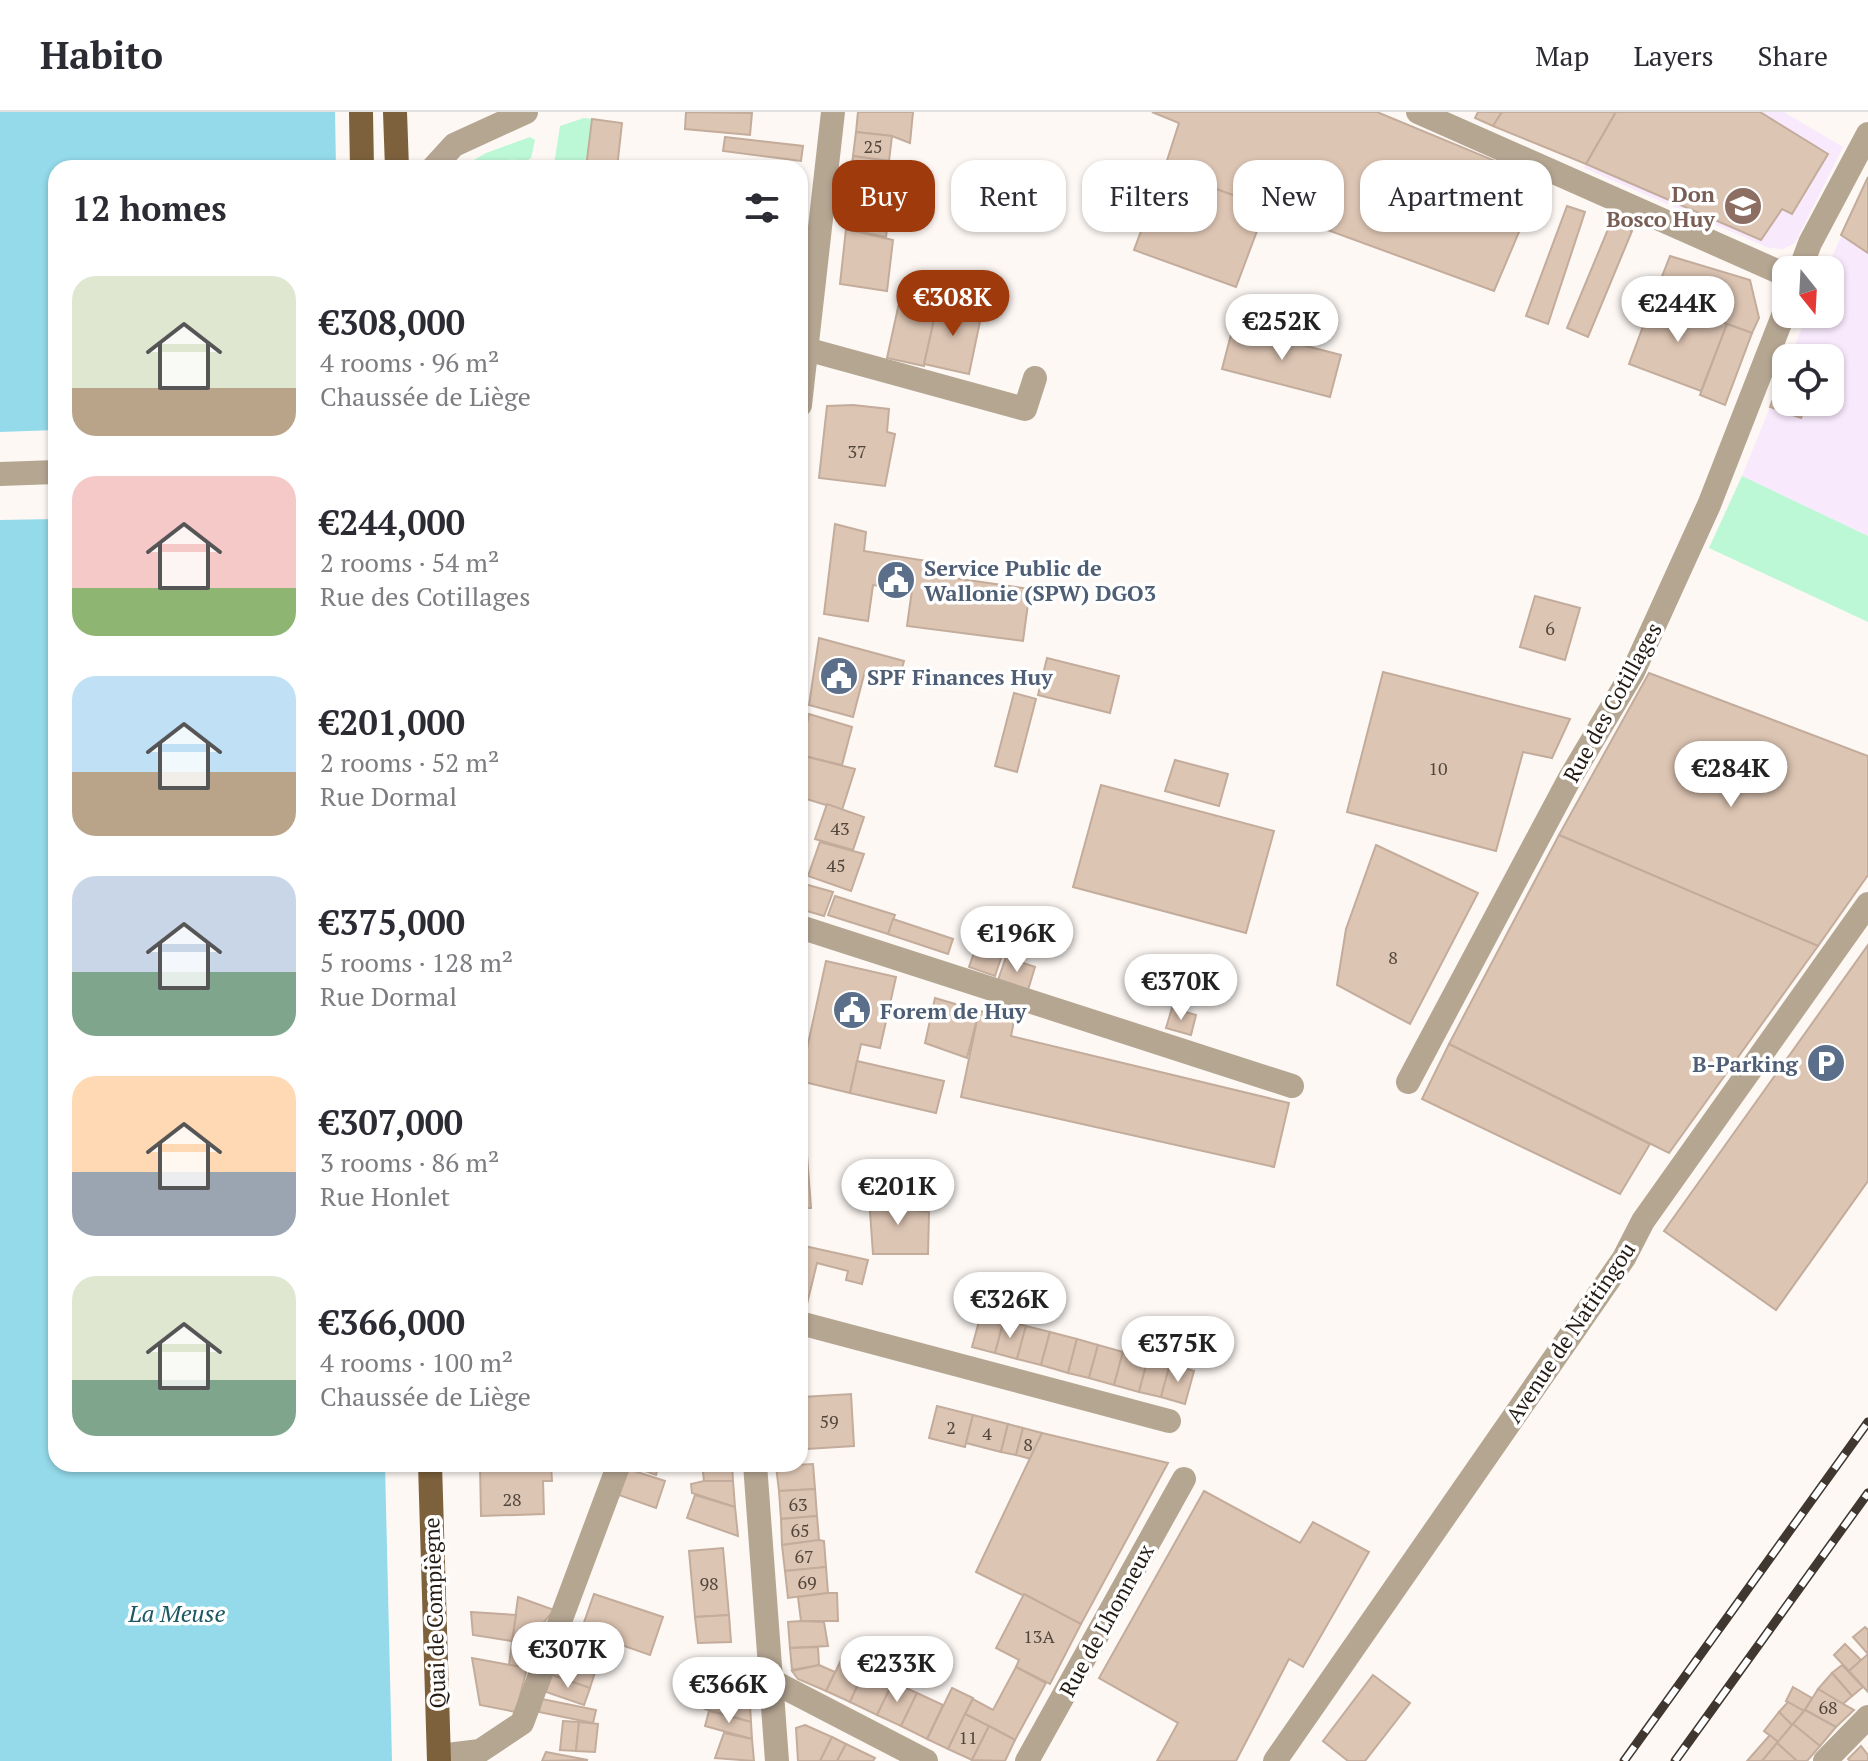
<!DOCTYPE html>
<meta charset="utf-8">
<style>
body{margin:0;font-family:"PT Serif",serif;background:#f7f7f7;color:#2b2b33;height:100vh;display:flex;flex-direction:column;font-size:30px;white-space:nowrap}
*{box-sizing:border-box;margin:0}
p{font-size:26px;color:#7c7c81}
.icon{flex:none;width:44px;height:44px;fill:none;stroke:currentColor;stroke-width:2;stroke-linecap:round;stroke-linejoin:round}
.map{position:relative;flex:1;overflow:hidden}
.side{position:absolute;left:48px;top:48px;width:760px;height:1312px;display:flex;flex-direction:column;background:#fff;border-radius:24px;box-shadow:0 2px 6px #0004}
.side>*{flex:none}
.hud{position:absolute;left:832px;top:48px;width:760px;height:72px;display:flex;gap:16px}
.needle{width:52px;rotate:162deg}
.tools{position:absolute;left:1772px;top:144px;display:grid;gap:16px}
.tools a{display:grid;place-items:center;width:72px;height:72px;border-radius:16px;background:#fff;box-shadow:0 2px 6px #0004;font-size:40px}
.price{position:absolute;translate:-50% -68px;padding:0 18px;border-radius:28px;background:#fff;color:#222;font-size:26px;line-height:52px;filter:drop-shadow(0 2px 4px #0008)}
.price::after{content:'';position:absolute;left:50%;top:48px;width:24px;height:18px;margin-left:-12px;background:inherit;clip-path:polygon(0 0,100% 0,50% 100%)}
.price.current{background:#9f3a0d;color:#fff}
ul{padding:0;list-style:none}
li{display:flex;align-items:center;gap:24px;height:200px;padding:0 24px}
li span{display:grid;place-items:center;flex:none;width:224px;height:160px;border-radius:24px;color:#555}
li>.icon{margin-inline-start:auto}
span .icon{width:96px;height:96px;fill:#fffc;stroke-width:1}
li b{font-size:34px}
h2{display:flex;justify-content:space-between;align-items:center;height:96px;padding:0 24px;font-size:34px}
.pill{padding:0 28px;border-radius:24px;background:#fff;box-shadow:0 2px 6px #0004;font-size:28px;line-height:72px}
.pill.current{background:#9f3a0d;color:#fff}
header{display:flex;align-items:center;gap:48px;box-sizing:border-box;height:112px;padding:0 40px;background:#fff;border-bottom:2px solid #e1e1e2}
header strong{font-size:38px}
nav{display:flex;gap:44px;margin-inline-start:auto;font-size:28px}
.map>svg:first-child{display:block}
.education{fill:#f8e9fc}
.green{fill:#bcf7d6}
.water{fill:#94daea}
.pier{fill:#fdf8f4}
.building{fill:#ddc5b3;stroke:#c3ac9b;stroke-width:2}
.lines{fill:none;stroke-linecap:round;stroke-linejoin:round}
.minor{stroke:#b5a692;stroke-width:24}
.major{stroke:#7c613c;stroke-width:24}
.rail-casing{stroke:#3f3730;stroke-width:9}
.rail{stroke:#fff;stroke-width:6;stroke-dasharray:18;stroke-linecap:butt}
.labels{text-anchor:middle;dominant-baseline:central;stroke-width:7;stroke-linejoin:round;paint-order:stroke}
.number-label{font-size:18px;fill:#52463c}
.education-label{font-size:22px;font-weight:bold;fill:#785e54;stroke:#fff;text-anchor:end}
.service-label{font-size:22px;font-weight:bold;fill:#4e5e75;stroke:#fff;text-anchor:start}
.street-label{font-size:22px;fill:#241b14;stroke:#fff}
.water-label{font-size:24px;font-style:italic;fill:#1c5763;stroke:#fff}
</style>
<header>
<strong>Habito</strong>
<nav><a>Map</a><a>Layers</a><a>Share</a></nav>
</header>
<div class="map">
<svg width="1868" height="1649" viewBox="0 0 1868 1649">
<rect width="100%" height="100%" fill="#fdf8f4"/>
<g class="education">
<polygon points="1617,0 1784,0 1843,35 1795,131 1783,137 1769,136 1584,56"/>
<polygon points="1868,65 1868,424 1742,364 1770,295 1786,290 1830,290 1830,246 1789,246 1808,202 1830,202 1830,158 1826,158"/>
</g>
<g class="green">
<polygon points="584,6 592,7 586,56 554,53 560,14"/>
<path d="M530,25L535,28L531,46L526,49C494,44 487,56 460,56L486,41Z"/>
<polygon points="1742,364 1868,424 1868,510 1709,436"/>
</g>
<polygon class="water" points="0,0 335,0 336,56 56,56 56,1352 385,1352 392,1649 0,1649"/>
<polygon class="pier" points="56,318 56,407 0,408 0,320"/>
<g class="building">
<polygon points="686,0 752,1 750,23 685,17"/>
<polygon points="858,0 913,0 910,31 892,24 856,20"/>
<polygon points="1152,0 1377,0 1541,68 1494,179 1164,58 1179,11"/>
<polygon points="1478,0 1502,0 1493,14 1475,6"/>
<polygon points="1502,0 1616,0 1586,52 1493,14"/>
<polygon points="1616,0 1760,0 1828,42 1792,102 1782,97 1761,128 1586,52"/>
<polygon points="592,7 622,11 617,56 586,56"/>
<polygon points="856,20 892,24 889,49 853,44"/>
<polygon points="725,25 803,34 801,49 723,39"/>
<polygon points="853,44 889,49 887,70 851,65"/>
<polygon points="1164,58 1266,95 1236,175 1134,138"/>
<polygon points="851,65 891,71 889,100 849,95"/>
<polygon points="1868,65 1868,141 1841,123"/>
<polygon points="1567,94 1585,100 1548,212 1526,204"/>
<polygon points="849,95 889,100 886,125 846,117"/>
<polygon points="1611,110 1632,119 1588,225 1567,216"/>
<polygon points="846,117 893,128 887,179 840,172"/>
<polygon points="1670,144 1750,168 1759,206 1752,221 1654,185"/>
<polygon points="901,182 938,190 924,254 887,246"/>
<polygon points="1654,185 1727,212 1701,279 1629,252"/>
<polygon points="938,190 982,200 969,262 924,252"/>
<polygon points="1727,212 1752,221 1725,293 1700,283"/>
<polygon points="1233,215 1341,243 1330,285 1222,257"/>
<polygon points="1786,254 1786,290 1807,290 1801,306 1770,295"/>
<polygon points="853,293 889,297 887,320 895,322 885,374 819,366 827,294"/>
<polygon points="835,412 866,420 864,439 927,449 926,462 1030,477 1023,529 907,514 912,478 873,473 868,509 824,502"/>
<polygon points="1535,484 1580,496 1565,548 1520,535"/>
<polygon points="819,526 904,549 899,568 865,559 853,605 809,593"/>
<polygon points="1047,546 1119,564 1110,601 1038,583"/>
<polygon points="1383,560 1570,607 1552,646 1523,640 1496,739 1347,700"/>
<polygon points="1649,561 1868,644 1868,763 1818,834 1559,723"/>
<polygon points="1014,581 1036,587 1017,660 995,654"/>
<polygon points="809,602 852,615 842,653 800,643"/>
<polygon points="800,643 855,657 842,698 800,685"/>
<polygon points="1175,648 1228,662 1219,694 1165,679"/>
<polygon points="1101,673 1274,719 1246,821 1073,775"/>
<polygon points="827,692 864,705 853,738 815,727"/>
<polygon points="1559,723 1818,834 1669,1041 1449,932"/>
<polygon points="820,730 864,742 851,779 808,764"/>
<polygon points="1376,733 1478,781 1410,912 1337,873 1346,817"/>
<polygon points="801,771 833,780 824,804 800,797"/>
<polygon points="835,784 895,803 888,822 828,803"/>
<polygon points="893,807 953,827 948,842 888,822"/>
<polygon points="1868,833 1868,1069 1776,1198 1664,1119"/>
<polygon points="976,835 1002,843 995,864 969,855"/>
<polygon points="1006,845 1035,855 1028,878 998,868"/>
<polygon points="826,849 896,865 880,936 861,932 850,981 800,969"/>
<polygon points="935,886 979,899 967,946 925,931"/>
<polygon points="1172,896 1196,903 1191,923 1166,916"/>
<polygon points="979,899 1015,904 1011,924 1289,991 1274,1055 961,985"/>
<polygon points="1449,932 1650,1032 1620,1082 1422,987"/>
<polygon points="857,949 944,969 936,1001 850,981"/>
<polygon points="800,969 807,971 800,999"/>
<polygon points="807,1043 811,1096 800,1096 800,1044"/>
<polygon points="911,1084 911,1098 929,1100 928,1142 873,1142 869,1085"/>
<polygon points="800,1133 868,1148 862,1172 846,1168 848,1159 817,1151 807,1192 800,1191"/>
<polygon points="981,1202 1004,1208 995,1241 972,1235"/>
<polygon points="1004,1208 1026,1214 1017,1247 995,1241"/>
<polygon points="1026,1214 1050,1220 1041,1253 1017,1247"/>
<polygon points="1050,1220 1077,1227 1068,1261 1041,1253"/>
<polygon points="1077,1227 1098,1233 1089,1266 1068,1261"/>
<polygon points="1098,1233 1123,1240 1114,1273 1089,1266"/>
<polygon points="1123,1240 1148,1246 1139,1280 1114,1273"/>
<polygon points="1148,1246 1170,1252 1161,1285 1139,1280"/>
<polygon points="1170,1252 1194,1259 1185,1292 1161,1285"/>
<polygon points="851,1282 854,1334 807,1337 803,1285"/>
<polygon points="937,1294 973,1303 965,1335 929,1326"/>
<polygon points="973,1303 1008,1312 1001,1340 966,1331"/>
<polygon points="1008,1312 1023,1316 1016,1343 1001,1340"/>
<polygon points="1023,1316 1042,1321 1031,1347 1016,1343"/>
<polygon points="1042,1321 1168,1351 1081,1512 976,1460"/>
<polygon points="480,1352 551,1352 552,1369 543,1369 544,1402 481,1404"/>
<polygon points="626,1352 659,1352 656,1363"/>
<polygon points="702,1352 732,1352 733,1369 704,1369"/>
<polygon points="813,1352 815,1377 779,1379 776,1354"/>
<polygon points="625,1356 665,1369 656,1396 616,1382"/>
<polygon points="704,1369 733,1369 735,1395 692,1381 691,1372"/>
<polygon points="815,1377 817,1404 781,1407 779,1379"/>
<polygon points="1204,1379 1300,1431 1313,1410 1369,1440 1303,1555 1289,1547 1236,1649 1157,1649 1178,1611 1099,1566"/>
<polygon points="695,1383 735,1395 738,1424 687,1406"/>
<polygon points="817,1404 819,1428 782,1433 781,1407"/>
<polygon points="819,1428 824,1429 826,1455 785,1459 782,1433"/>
<polygon points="723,1436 729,1503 695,1505 689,1439"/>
<polygon points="826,1455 828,1481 788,1486 785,1459"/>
<polygon points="828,1481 837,1481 838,1509 801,1509 798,1485"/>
<polygon points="594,1482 663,1505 650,1543 581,1519"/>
<polygon points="1024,1482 1081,1512 1050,1572 1016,1555 1019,1548 996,1536"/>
<polygon points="518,1485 554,1498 540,1515 527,1556 509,1553"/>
<polygon points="471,1500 516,1503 512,1529 473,1523"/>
<polygon points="729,1503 731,1530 698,1531 695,1505"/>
<polygon points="801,1509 824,1510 828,1534 790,1536 788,1510"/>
<polygon points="568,1515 606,1528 601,1545 563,1532"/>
<polygon points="1865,1515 1868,1518 1868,1542 1853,1525"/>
<polygon points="563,1532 601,1545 595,1560 558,1547"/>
<polygon points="1845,1532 1861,1548 1849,1559 1834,1543"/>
<polygon points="818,1535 819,1553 792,1558 790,1536"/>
<polygon points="1868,1542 1868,1580 1849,1559"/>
<polygon points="472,1546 527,1556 516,1600 480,1593"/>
<polygon points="842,1546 865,1557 850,1590 826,1579"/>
<polygon points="558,1547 595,1560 590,1576 552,1563"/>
<polygon points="819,1553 835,1560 826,1579 798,1567 792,1559"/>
<polygon points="1842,1553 1863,1575 1852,1584 1832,1561"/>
<polygon points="1016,1555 1046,1571 1015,1628 965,1602 973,1587 993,1598"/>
<polygon points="865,1557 893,1570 877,1603 850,1590"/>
<polygon points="1832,1561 1852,1584 1843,1592 1818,1577"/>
<polygon points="552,1563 590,1576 584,1593 546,1580"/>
<polygon points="1373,1563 1410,1591 1365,1649 1348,1649 1323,1629"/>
<polygon points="713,1564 749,1575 750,1593 709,1581"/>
<polygon points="893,1570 917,1581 901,1614 877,1603"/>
<polygon points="1793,1575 1812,1586 1804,1599 1786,1589"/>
<polygon points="952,1576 973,1586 948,1637 927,1627"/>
<polygon points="1818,1577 1843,1592 1854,1598 1836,1615 1805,1598"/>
<polygon points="709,1581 750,1593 751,1610 705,1597"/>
<polygon points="917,1581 943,1593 927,1627 901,1614"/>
<polygon points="542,1587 596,1598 593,1611 539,1600"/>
<polygon points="1788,1590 1804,1599 1792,1613 1779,1600"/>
<polygon points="1805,1598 1836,1615 1820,1634 1793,1612"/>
<polygon points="709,1599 751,1610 752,1627 705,1614"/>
<polygon points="1779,1600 1792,1613 1778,1630 1764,1619"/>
<polygon points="965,1602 989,1614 972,1648 948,1637"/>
<polygon points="563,1609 579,1610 576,1639 560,1638"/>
<polygon points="579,1610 598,1612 595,1640 576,1639"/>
<polygon points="1793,1612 1820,1634 1807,1649 1797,1649 1777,1631"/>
<polygon points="805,1613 832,1625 820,1649 798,1649 796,1616"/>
<polygon points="989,1614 1015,1628 1005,1649 972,1648"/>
<polygon points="724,1621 752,1627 754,1649 715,1646"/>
<polygon points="1770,1623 1778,1630 1762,1649 1747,1649"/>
<polygon points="832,1625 846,1632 837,1649 820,1649"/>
<polygon points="1777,1631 1797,1649 1762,1649"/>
<polygon points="846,1632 875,1646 873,1649 837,1649"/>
<polygon points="1861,1634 1868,1643 1868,1649 1850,1649 1848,1647"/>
<polygon points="546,1640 588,1648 542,1649"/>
</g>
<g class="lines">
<g class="minor">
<polyline points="1418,0 1786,163"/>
<polyline points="433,56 454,33 526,0"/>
<polyline points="1800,158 1810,131 1868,22"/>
<polyline points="806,237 1025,297 1035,266"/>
<polyline points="800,293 833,0"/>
<polyline points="0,362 56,360"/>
<polyline points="800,815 1292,974"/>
<polyline points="1408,970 1570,666 1633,560 1709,393 1786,196"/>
<polyline points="800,1211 1169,1309"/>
<polyline points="755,1352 777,1649"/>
<polyline points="772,1569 926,1649"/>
<polyline points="439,1644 480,1639 522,1611 619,1352"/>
<polyline points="1027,1649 1184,1367"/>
<polyline points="1275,1649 1624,1146 1643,1109 1868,792"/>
<polyline points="1825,1649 1868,1605"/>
</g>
<g class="major">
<polyline points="361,0 362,56"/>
<polyline points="395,0 397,56"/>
<polyline points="430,1352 439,1649"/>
</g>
<g class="rail-casing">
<g id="rail">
<polyline points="1624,1649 1868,1310"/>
<polyline points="1675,1649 1868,1381"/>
</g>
</g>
<use href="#rail" class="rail"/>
</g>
<defs>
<g id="school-disc" transform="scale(2)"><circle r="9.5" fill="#8d6e63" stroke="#fff"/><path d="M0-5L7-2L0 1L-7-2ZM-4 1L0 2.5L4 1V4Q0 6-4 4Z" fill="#fff"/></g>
<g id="civic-disc" transform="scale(2)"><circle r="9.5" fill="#5c6f8a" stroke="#fff"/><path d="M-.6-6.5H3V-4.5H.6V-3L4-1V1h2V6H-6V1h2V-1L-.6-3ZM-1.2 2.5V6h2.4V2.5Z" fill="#fff"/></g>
<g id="parking-disc" transform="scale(2)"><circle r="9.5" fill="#5c6f8a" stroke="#fff"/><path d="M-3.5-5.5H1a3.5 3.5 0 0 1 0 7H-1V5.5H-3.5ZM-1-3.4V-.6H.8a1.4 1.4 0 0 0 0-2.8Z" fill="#fff"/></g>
</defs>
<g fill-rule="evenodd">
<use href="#school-disc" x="1743" y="94"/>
<use href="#civic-disc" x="896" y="468"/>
<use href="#civic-disc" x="839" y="564"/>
<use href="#civic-disc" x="852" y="898"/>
<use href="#parking-disc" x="1826" y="951"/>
</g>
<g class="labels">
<g class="number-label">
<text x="873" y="34">25</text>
<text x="857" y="339">37</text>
<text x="1550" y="516">6</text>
<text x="1438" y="656">10</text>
<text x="840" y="716">43</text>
<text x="836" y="753">45</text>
<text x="1393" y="845">8</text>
<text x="829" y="1309">59</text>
<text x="951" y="1315">2</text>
<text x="987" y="1321">4</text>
<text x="1028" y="1332">8</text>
<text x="512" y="1387">28</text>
<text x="798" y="1392">63</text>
<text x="800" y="1418">65</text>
<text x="804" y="1444">67</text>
<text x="807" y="1470">69</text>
<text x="709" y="1471">98</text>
<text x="1039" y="1524">13A</text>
<text x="1828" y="1595">68</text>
<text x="968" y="1625">11</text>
</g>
<g class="education-label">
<text x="1715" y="81">Don<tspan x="1715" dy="25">Bosco Huy</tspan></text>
</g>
<g class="service-label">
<text x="924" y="455">Service Public de<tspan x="924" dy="25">Wallonie (SPW) DGO3</tspan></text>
<text x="867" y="564">SPF Finances Huy</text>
<text x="880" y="898">Forem de Huy</text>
<text x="1798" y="951" text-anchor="end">B-Parking</text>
</g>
<g class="street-label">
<text transform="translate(1612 590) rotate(-61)">Rue des Cotillages</text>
<text transform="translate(1570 1220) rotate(-56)">Avenue de Natitingou</text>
<text transform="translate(434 1501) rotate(-92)">Quai de Compiègne</text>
<text transform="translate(1106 1508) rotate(-61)">Rue de Lhonneux</text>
</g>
<g class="water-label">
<text x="177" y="1501">La Meuse</text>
</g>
</g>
</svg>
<div class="tools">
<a><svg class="needle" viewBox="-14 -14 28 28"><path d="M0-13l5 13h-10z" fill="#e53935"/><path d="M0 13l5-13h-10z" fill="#7c7c81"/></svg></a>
<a><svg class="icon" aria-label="locate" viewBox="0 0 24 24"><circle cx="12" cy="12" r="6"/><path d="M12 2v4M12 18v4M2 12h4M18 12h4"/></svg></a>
</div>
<b class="price current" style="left:953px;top:226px">€308K</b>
<b class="price" style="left:1678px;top:232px">€244K</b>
<b class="price" style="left:1282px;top:250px">€252K</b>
<b class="price" style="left:1731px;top:697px">€284K</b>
<b class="price" style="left:1017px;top:862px">€196K</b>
<b class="price" style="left:1181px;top:910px">€370K</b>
<b class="price" style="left:898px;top:1115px">€201K</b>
<b class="price" style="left:1010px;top:1228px">€326K</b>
<b class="price" style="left:1178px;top:1272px">€375K</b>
<b class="price" style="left:568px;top:1578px">€307K</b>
<b class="price" style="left:897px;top:1592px">€233K</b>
<b class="price" style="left:729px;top:1613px">€366K</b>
<div class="hud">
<a class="pill current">Buy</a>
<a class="pill">Rent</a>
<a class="pill">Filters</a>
<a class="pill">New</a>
<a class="pill">Apartment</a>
</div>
<section class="side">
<h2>12 homes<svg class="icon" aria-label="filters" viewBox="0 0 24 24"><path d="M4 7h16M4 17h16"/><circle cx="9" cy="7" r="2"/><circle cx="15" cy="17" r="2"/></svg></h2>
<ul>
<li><span style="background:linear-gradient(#dfe7d0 70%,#b9a48a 0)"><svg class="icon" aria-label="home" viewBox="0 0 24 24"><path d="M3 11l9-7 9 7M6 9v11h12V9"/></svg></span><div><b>€308,000</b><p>4 rooms · 96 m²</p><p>Chaussée de Liège</p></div></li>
<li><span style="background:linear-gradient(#f6c9c9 70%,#8fb573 0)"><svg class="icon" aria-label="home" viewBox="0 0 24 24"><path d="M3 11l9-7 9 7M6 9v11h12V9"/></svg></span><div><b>€244,000</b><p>2 rooms · 54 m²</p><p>Rue des Cotillages</p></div></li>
<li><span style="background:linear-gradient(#bfe0f5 60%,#b9a48a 0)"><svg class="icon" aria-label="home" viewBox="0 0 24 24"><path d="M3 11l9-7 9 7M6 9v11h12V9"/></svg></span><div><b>€201,000</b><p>2 rooms · 52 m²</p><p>Rue Dormal</p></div></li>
<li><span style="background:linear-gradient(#c9d6e8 60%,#7fa58c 0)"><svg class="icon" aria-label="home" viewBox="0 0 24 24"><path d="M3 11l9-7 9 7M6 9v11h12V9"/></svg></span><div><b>€375,000</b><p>5 rooms · 128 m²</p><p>Rue Dormal</p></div></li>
<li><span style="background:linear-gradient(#ffd9b3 60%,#9aa5b1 0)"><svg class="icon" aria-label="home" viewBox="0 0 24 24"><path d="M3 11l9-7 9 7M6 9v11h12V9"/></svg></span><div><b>€307,000</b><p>3 rooms · 86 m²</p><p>Rue Honlet</p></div></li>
<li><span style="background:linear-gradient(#dfe7d0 65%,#7fa58c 0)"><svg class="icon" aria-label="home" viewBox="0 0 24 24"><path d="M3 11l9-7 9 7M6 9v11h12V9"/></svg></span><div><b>€366,000</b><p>4 rooms · 100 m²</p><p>Chaussée de Liège</p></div></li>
</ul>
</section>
</div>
